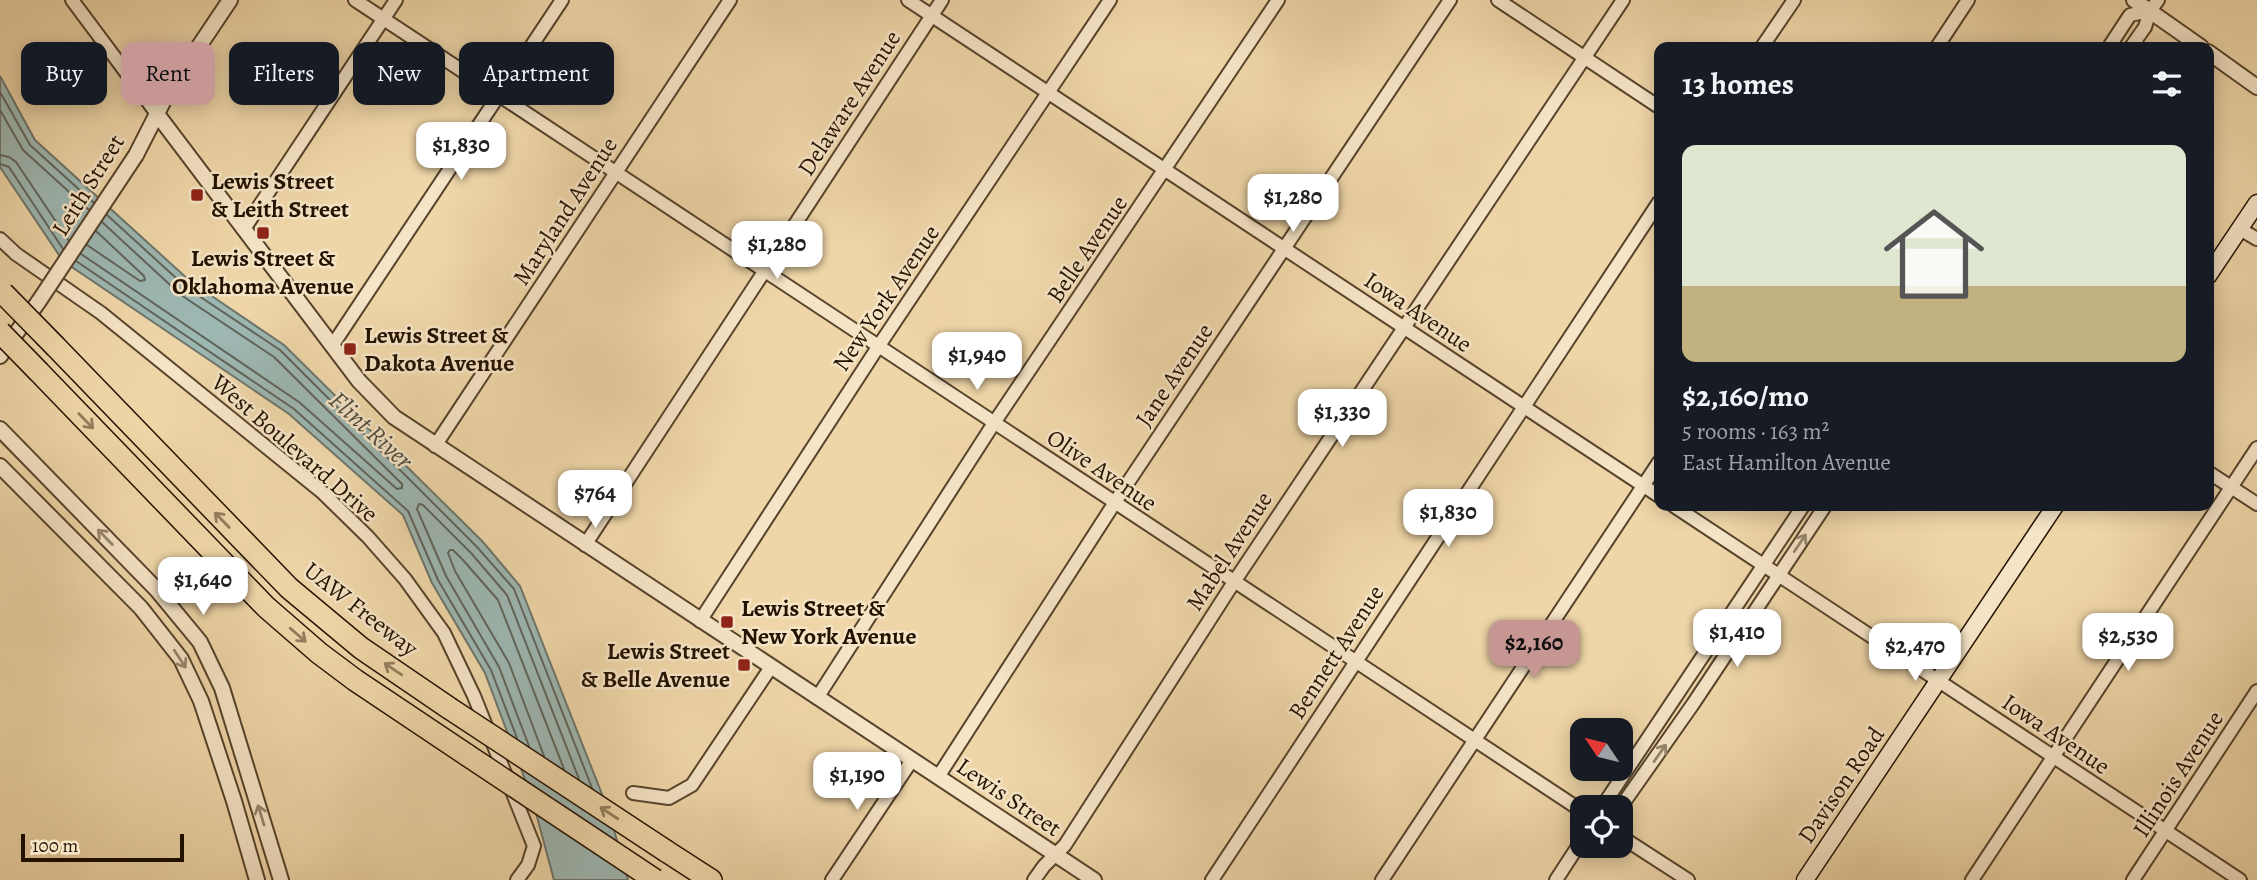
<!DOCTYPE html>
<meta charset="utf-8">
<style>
body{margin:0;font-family:Alegreya,serif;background:#242831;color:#f1f3f6;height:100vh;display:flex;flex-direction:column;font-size:26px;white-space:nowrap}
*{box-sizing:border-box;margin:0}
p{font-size:23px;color:#9ea1a6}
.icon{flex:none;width:38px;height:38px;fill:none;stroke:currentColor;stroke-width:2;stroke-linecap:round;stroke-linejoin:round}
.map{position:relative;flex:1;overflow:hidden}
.sheet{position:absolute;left:1654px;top:42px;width:560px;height:469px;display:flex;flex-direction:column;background:#171b24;border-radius:14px;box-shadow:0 4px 18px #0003}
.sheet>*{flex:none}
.top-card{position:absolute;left:21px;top:42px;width:665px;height:63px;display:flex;gap:14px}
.needle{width:46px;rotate:305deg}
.tools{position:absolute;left:1570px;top:718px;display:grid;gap:14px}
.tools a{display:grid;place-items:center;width:63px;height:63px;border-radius:14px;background:#171b24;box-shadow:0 4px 18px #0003;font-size:35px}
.scale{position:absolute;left:21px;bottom:18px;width:163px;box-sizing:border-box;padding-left:7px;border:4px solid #241201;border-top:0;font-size:19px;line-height:24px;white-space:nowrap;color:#241201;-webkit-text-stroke:5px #f5e4c6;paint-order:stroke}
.price{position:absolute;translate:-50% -60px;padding:0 16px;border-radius:14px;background:#fff;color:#222;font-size:23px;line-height:46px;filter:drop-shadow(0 2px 4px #0008)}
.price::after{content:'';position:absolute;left:50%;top:42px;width:21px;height:16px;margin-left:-10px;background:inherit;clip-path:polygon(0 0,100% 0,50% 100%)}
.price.active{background:#c59692;color:#111}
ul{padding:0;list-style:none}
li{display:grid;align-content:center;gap:14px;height:371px;padding:0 28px}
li+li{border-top:2px solid #363941}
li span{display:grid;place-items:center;height:217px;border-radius:14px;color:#555}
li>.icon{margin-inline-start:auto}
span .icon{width:126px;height:126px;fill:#fffc;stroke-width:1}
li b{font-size:30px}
h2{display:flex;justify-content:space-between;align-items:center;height:84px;padding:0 28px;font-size:30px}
.chip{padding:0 24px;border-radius:14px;background:#171b24;box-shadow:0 4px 18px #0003;font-size:24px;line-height:63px}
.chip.active{background:#c59692;color:#111}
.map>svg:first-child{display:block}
.water{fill:#9db7b2;stroke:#6d756b;stroke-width:2}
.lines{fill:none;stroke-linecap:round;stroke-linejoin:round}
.shore{stroke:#60645a;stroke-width:2}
.minor-casing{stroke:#57432b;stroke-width:16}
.tertiary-casing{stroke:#57432b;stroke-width:18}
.secondary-casing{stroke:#241201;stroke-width:19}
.motorway-casing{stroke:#241201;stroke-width:24}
.minor{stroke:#f5e4c6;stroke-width:12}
.tertiary{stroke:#f5e4c6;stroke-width:14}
.secondary{stroke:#f5e4c6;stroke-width:16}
.motorway{stroke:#efd6a8;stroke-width:21}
.tertiary-bridge-casing{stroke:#57432b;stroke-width:18;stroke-linecap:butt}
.motorway-bridge-casing{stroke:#241201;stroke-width:24;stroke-linecap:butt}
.tertiary-bridge{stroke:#f5e4c6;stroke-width:14}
.motorway-bridge{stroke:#efd6a8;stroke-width:21}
.oneway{stroke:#947e5d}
.oneway2{stroke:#97866d}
.poi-dot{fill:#8f2418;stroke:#f5e4c6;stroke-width:2.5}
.labels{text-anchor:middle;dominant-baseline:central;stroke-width:5;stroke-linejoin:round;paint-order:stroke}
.street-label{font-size:24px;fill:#241201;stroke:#f5e4c6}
.poi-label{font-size:24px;font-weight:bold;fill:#241201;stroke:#f5e4c6;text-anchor:start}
.water-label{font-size:26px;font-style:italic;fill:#4e4c3f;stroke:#f5e4c6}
</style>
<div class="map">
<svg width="2257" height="880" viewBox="0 0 2257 880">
<rect width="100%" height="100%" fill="#efd6a8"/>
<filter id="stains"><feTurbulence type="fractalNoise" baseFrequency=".00286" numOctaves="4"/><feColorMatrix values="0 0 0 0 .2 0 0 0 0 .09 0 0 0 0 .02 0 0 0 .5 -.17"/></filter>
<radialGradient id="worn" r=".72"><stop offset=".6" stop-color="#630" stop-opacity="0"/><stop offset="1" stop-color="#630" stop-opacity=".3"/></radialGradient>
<polygon class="water" points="0,76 35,140 191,282 284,345 483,542 520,586 609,812 628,880 554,880 532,798 485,673 432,583 403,515 289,414 63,261 0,167"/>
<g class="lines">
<g class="shore">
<polyline points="0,92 30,145 94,203"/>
<polyline points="0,110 23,150 89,210"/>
<polyline points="0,155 9,157 16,162 69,241"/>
<polyline points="0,164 9,167 63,249"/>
<polyline points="107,215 187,288 280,350 477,547 514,589 592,788"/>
<polyline points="87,245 140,281 145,280 144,276 96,231"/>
<polyline points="81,254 299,402 397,489 402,488 402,484 274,357 181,295 102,222"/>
<polyline points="76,261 294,409 408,511 438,580 491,670 517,738"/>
<polyline points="529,746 499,667 446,576 417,509 419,504 423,505 471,553 507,595 579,779"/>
<polyline points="544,756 509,663 455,571 448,553 450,550 453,550 463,560 498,600 564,769"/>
</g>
<g class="minor-casing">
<g id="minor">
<polyline points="72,0 157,114"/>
<polyline points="355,0 1582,811"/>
<polyline points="908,0 1659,496"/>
<polyline points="1498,0 1659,107"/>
<polyline points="1762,47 1794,0"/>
<polyline points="1937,47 1968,0"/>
<polyline points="2109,47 2130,15 2150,11"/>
<polyline points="2131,47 2145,27 2150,11 2158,0"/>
<polyline points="244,229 396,0"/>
<polyline points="2240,229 2257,239"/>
<polyline points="0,239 16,254 101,313 322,492 368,537 405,579 444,633 474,696 534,846 528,865 517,880"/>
<polyline points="332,346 562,0"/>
<polyline points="435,446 730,0"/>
<polyline points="2208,472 2257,504"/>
<polyline points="1674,506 2240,880"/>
<polyline points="585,545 942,0"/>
<polyline points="700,621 878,347 1110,0"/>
<polyline points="817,698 994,423 1278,0"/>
<polyline points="938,777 1121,493 1450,0"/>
<polyline points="633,793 669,798 692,785 771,667"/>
<polyline points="1602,807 1803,506"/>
<polyline points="1620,808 1693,704 1825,506"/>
<polyline points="1620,836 1688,880"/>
<polyline points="832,880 912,760"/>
<polyline points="1034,880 1044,866 1065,845 1234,582 1623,0"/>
<polyline points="1212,880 1659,202"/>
<polyline points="1382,880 1659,462"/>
<polyline points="1556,880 1582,840"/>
<polyline points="1972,880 2257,448"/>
<polyline points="2133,880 2257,691"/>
</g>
</g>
<g class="tertiary-casing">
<g id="tertiary">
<polyline points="2134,0 2201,47"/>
<polyline points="2208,52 2257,87"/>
<polyline points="157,114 359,381 394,417 1094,880"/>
<polyline points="136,155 167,94 230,0"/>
<polyline points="0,356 39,301"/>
<polyline points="0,429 157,590 200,642 222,688 281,880"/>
<polyline points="0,466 141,608 181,659 201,701 234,801 257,880"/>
</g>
</g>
<g class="secondary-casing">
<g id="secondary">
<polyline points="2208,276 2257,203"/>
<polyline points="1805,880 2055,506"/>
</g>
</g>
<g class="motorway-casing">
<g id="motorway">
<polyline points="56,347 289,588 361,648 449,708"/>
<polyline points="39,372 266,607 319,653 355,680 467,755"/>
<polyline points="666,851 711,880"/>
</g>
</g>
<use href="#minor" class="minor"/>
<use href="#tertiary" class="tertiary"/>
<use href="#secondary" class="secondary"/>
<use href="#motorway" class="motorway"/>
<g class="tertiary-bridge-casing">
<polyline id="tertiary-bridge" points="39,301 136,155"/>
</g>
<g class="motorway-bridge-casing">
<g id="motorway-bridge">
<polyline points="3,293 56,347"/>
<polyline points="0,332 39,372"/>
<polyline points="449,708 666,851"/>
<polyline points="467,755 655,880"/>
</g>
</g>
<use href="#tertiary-bridge" class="tertiary-bridge"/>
<use href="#motorway-bridge" class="motorway-bridge"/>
</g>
<defs><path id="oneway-shaft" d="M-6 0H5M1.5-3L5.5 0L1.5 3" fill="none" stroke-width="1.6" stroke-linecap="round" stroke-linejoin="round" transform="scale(1.75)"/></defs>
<g class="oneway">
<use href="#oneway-shaft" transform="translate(86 421) rotate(46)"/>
<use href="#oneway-shaft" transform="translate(222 520) rotate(-134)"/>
<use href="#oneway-shaft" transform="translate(298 635) rotate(41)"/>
<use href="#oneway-shaft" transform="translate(393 669) rotate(-146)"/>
<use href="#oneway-shaft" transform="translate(609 813) rotate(-147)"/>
</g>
<g class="oneway2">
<use href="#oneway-shaft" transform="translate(105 537) rotate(-134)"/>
<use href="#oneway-shaft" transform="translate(1800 543) rotate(-56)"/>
<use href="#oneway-shaft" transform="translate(180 659) rotate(57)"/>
<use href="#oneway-shaft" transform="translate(1660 753) rotate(-55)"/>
<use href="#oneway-shaft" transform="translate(261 815) rotate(-107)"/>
</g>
<g class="poi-dot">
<rect x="190" y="188" width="14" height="14" rx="3.5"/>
<rect x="256" y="226" width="14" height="14" rx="3.5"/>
<rect x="343" y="342" width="14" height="14" rx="3.5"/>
<rect x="720" y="615" width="14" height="14" rx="3.5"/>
<rect x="737" y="658" width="14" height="14" rx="3.5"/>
</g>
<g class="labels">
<g class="street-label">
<text transform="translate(849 103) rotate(-57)">Delaware Avenue</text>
<text transform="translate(88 185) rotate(-58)">Leith Street</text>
<text transform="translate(565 211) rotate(-57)">Maryland Avenue</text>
<text transform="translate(1087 249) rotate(-56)">Belle Avenue</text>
<text transform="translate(886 298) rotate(-56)">New York Avenue</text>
<text transform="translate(1418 312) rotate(34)">Iowa Avenue</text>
<text transform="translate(1174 375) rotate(-56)">Jane Avenue</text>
<text transform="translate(295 448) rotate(41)">West Boulevard Drive</text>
<text transform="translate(1102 470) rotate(34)">Olive Avenue</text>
<text transform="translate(1229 551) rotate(-57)">Mabel Avenue</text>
<text transform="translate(361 609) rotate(38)">UAW Freeway</text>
<text transform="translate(1336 652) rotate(-57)">Bennett Avenue</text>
<text transform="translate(2056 734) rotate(34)">Iowa Avenue</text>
<text transform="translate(2178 774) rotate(-57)">Illinois Avenue</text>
<text transform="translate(1841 785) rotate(-56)">Davison Road</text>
<text transform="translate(1009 797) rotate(34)">Lewis Street</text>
</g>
<g class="poi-label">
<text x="211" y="181">Lewis Street<tspan x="211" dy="28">&amp; Leith Street</tspan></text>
<text x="263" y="258" text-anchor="middle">Lewis Street &amp;<tspan x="263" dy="28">Oklahoma Avenue</tspan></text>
<text x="364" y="335">Lewis Street &amp;<tspan x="364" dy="28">Dakota Avenue</tspan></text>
<text x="741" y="608">Lewis Street &amp;<tspan x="741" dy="28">New York Avenue</tspan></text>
<text x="730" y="651" text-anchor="end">Lewis Street<tspan x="730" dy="28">&amp; Belle Avenue</tspan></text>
</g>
<g class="water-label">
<text transform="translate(371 430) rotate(42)">Flint River</text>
</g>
</g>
<rect width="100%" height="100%" filter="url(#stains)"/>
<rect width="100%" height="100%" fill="url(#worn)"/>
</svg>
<div class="tools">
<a><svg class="needle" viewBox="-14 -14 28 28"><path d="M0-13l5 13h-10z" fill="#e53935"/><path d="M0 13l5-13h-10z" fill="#9ea1a6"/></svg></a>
<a><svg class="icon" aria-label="locate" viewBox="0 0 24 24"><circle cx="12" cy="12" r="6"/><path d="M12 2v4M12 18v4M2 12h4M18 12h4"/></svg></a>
</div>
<div class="scale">100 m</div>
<b class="price" style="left:461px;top:182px">$1,830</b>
<b class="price" style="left:1293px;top:234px">$1,280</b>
<b class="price" style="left:777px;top:281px">$1,280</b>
<b class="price" style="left:977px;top:392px">$1,940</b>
<b class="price" style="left:1342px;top:449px">$1,330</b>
<b class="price" style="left:595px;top:530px">$764</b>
<b class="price" style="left:1448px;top:549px">$1,830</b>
<b class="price" style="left:203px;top:617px">$1,640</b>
<b class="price" style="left:1737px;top:669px">$1,410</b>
<b class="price" style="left:2128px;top:673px">$2,530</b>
<b class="price active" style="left:1534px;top:680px">$2,160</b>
<b class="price" style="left:1915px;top:683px">$2,470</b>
<b class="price" style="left:857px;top:812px">$1,190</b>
<div class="top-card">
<a class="chip">Buy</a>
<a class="chip active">Rent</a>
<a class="chip">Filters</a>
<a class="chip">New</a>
<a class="chip">Apartment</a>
</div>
<section class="sheet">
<h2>13 homes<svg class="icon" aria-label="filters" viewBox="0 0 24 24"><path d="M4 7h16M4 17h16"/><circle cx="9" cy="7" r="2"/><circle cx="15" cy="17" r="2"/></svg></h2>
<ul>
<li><span style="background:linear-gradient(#dfe7d0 65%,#c2b280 0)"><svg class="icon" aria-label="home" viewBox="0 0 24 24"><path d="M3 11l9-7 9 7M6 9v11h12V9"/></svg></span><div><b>$2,160/mo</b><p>5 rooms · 163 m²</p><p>East Hamilton Avenue</p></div></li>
</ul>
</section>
</div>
